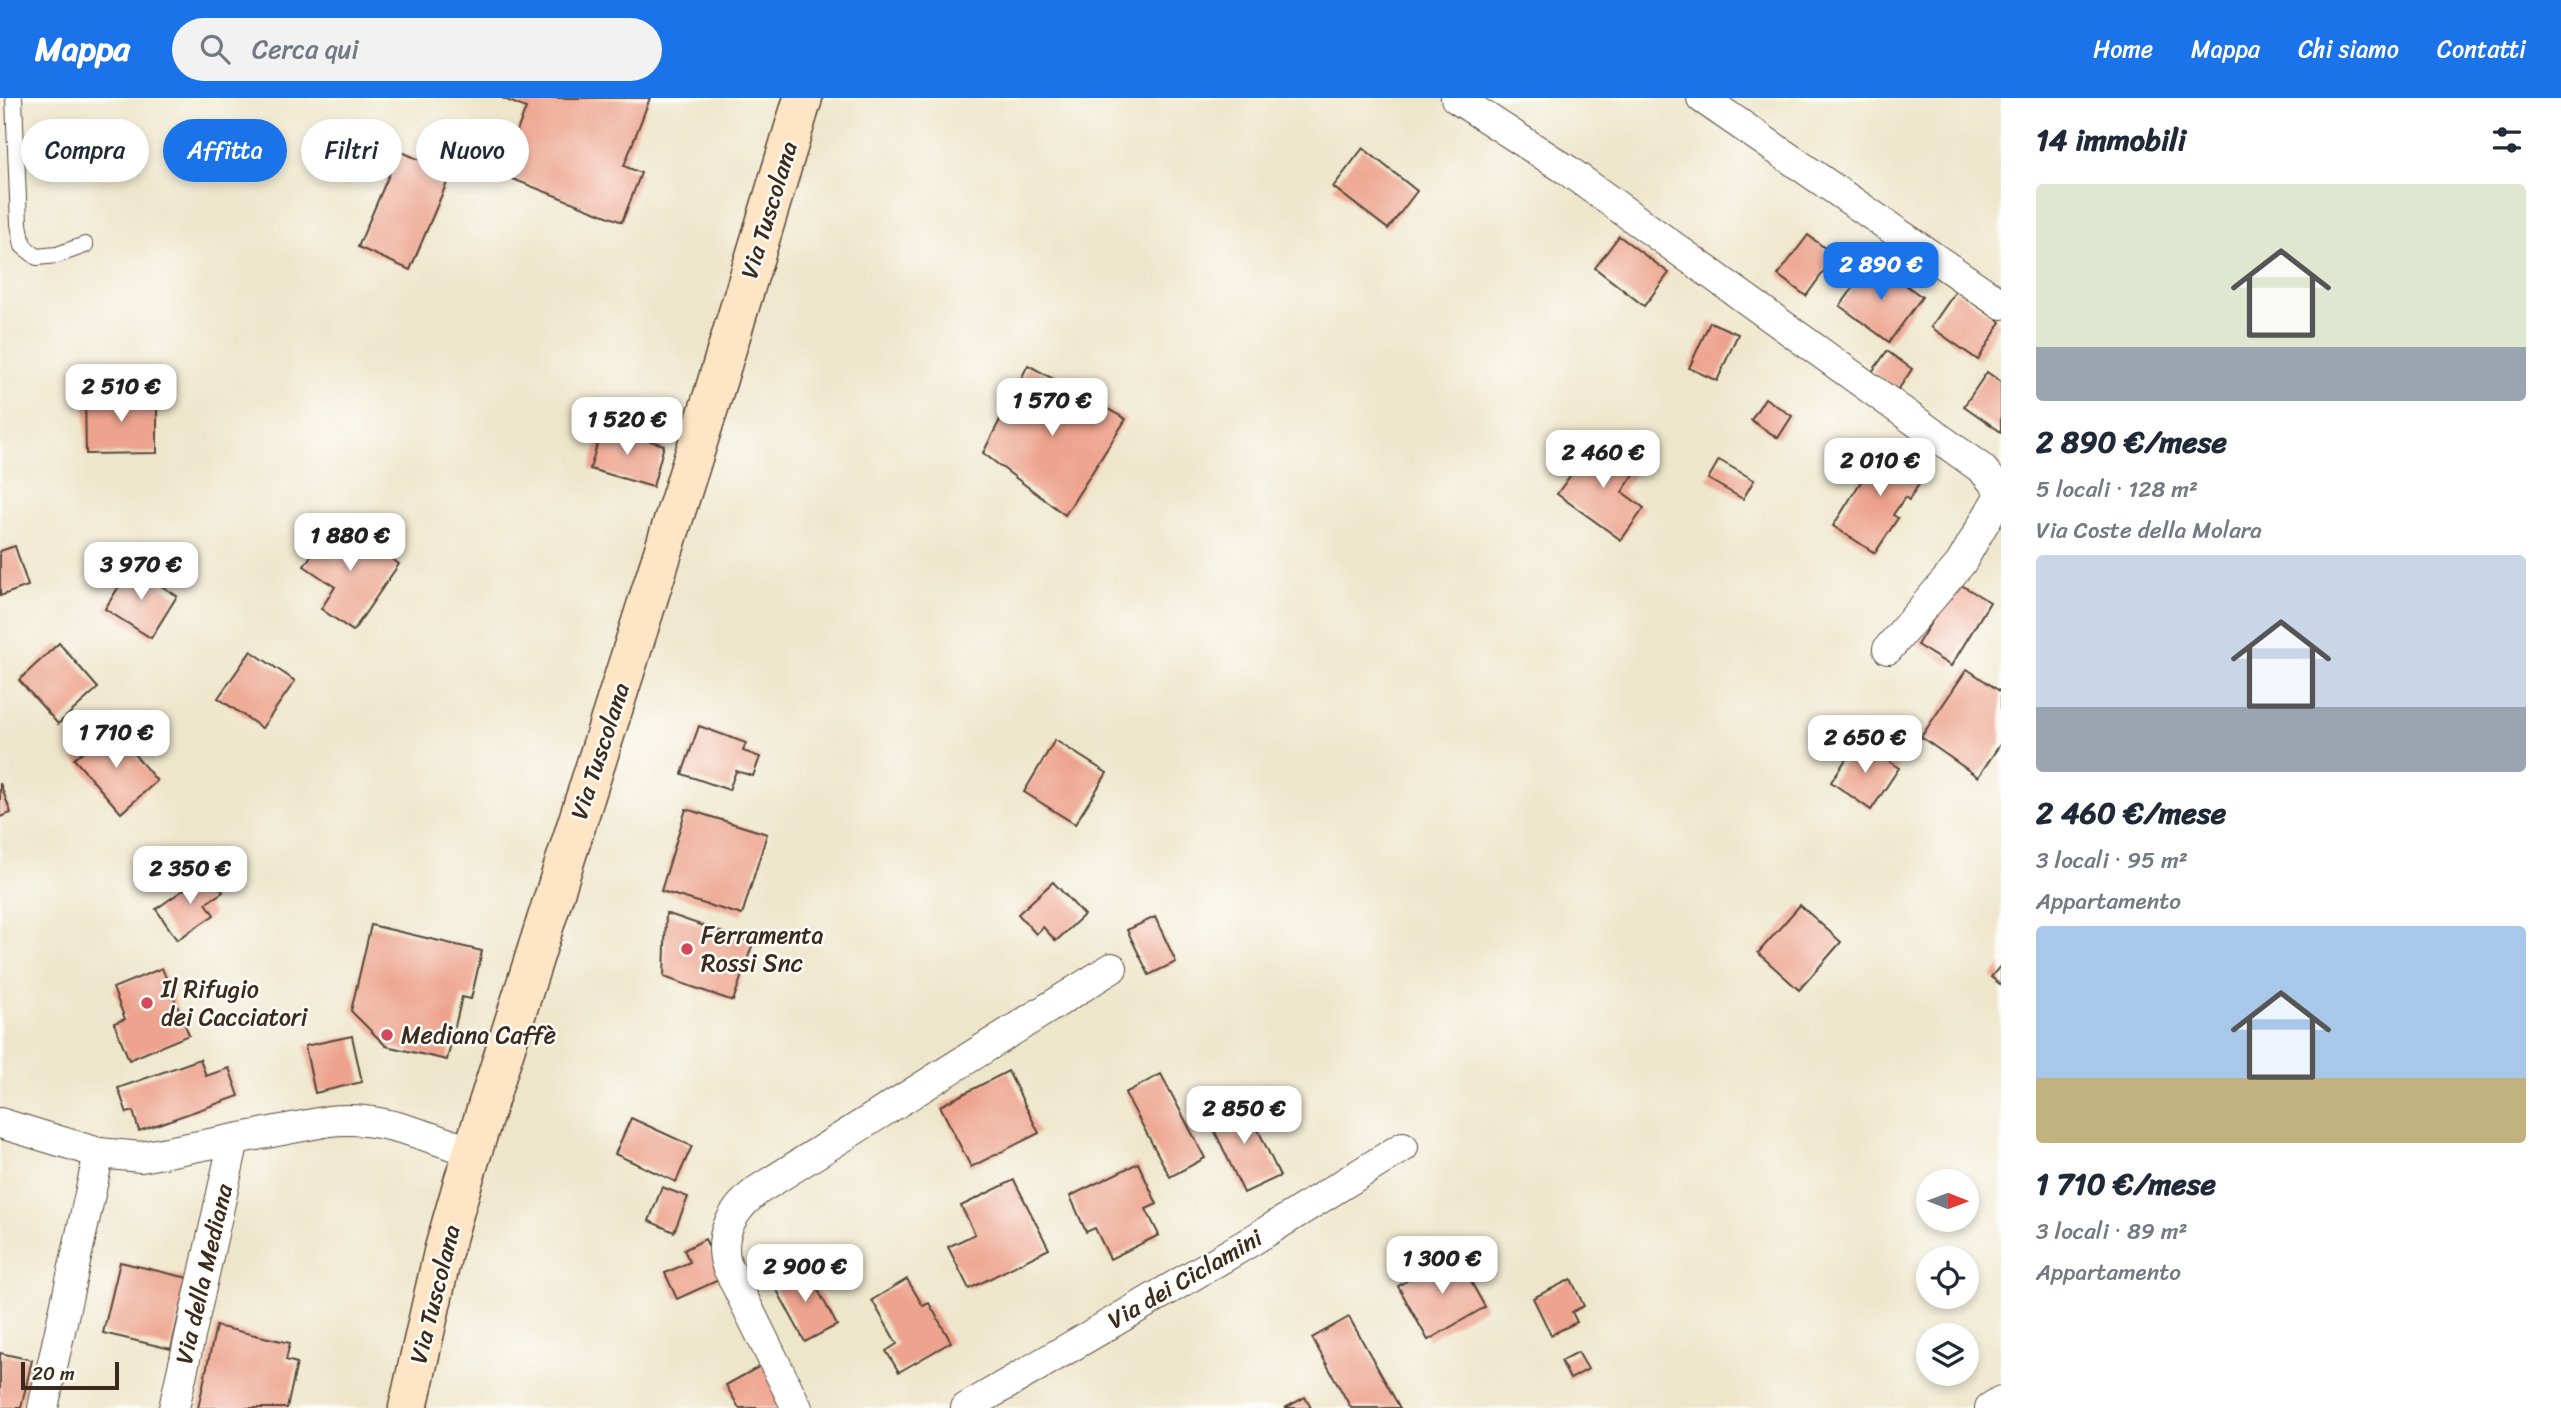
<!DOCTYPE html>
<html lang="it">
<meta charset="utf-8">
<style>
body{margin:0;font-family:Sriracha,sans-serif;background:#f2f2f3;color:#1f2937;height:100vh;display:flex;flex-direction:column;font-size:26px;white-space:nowrap}
*{box-sizing:border-box;margin:0}
p{font-size:23px;color:#747a83}
.icon{flex:none;width:38px;height:38px;fill:none;stroke:currentColor;stroke-width:2;stroke-linecap:round;stroke-linejoin:round}
.map{position:relative;flex:1;overflow:hidden}
.panel{display:flex;flex-direction:column;background:#fff;width:560px}
.panel>*{flex:none}
.top-card{position:absolute;left:21px;top:21px;width:665px;height:63px;display:flex;gap:14px}
.needle{width:46px;rotate:91deg}
.tools{position:absolute;left:1916px;top:1071px;display:grid;gap:14px}
.tools a{display:grid;place-items:center;width:63px;height:63px;border-radius:50%;background:#fff;box-shadow:0 4px 10px #0003;font-size:35px}
.scale{position:absolute;left:21px;bottom:18px;width:98px;box-sizing:border-box;padding-left:7px;border:4px solid #3b2a1e;border-top:0;font-size:19px;line-height:24px;white-space:nowrap;color:#3b2a1e;-webkit-text-stroke:5px #fdfcf7;paint-order:stroke}
.price{position:absolute;translate:-50% -60px;padding:0 16px;border-radius:14px;background:#fff;color:#222;font-size:23px;line-height:46px;filter:drop-shadow(0 2px 4px #0008)}
.price::after{content:'';position:absolute;left:50%;top:42px;width:21px;height:16px;margin-left:-10px;background:inherit;clip-path:polygon(0 0,100% 0,50% 100%)}
.price.on{background:#1a73e8;color:#fff}
ul{padding:0;list-style:none}
li{display:grid;align-content:center;gap:14px;height:371px;padding:0 35px}
li span{display:grid;place-items:center;height:217px;border-radius:7px;color:#555}
li>.icon{margin-inline-start:auto}
span .icon{width:126px;height:126px;fill:#fffc;stroke-width:1}
li b{font-size:30px}
h2{display:flex;justify-content:space-between;align-items:center;height:84px;padding:0 35px;font-size:30px}
.chip{padding:0 24px;border-radius:32px;background:#fff;box-shadow:0 4px 10px #0003;font-size:24px;line-height:63px}
.chip.on{background:#1a73e8;color:#fff}
header{display:flex;align-items:center;gap:42px;box-sizing:border-box;height:98px;padding:0 35px;background:#1a73e8;color:#fff}
header strong{font-size:33px}
nav{display:flex;gap:38px;margin-inline-start:auto;font-size:24px}
.search{width:490px;height:63px;background:#f2f2f3;display:flex;align-items:center;gap:18px;box-sizing:border-box;padding:0 24px;border-radius:38px;color:#747a83;font-size:26px}
main{display:flex;flex:1;min-height:0}
.map>svg:first-child{display:block}
.building{fill:#eda38d}
.lines{fill:none;stroke-linecap:round;stroke-linejoin:round}
.service-casing{stroke:#564638;stroke-width:18}
.minor-casing{stroke:#564638;stroke-width:32}
.secondary-casing{stroke:#564638;stroke-width:41}
.service{stroke:#fff;stroke-width:16}
.minor{stroke:#fff;stroke-width:30}
.secondary{stroke:#fee5c5;stroke-width:38}
.poi-dot{fill:#d1495b;stroke:#fdfcf7;stroke-width:2.5}
.labels{text-anchor:middle;dominant-baseline:central;stroke-width:5;stroke-linejoin:round;paint-order:stroke}
.street-label{font-size:24px;fill:#3b2a1e;stroke:#fdfcf7}
.poi-label{font-size:24px;fill:#3b2a1e;stroke:#fdfcf7;text-anchor:start}
</style>
<header>
<strong>Mappa</strong>
<div class="search"><svg class="icon" aria-label="search" viewBox="0 0 24 24"><circle cx="10" cy="10" r="6"/><path d="M15 15l6 6"/></svg>Cerca qui</div>
<nav><a>Home</a><a>Mappa</a><a>Chi siamo</a><a>Contatti</a></nav>
</header>
<main>
<div class="map">
<svg width="2001" height="1310" viewBox="0 0 2001 1310">
<rect width="100%" height="100%" fill="#fdfcf7"/>
<filter id="ink" filterUnits="userSpaceOnUse"><feTurbulence type="fractalNoise" baseFrequency=".0143" numOctaves="2"/><feDisplacementMap in="SourceGraphic" scale="14" xChannelSelector="R" yChannelSelector="G"/><feConvolveMatrix kernelMatrix="1 2 1 2 8 2 1 2 1" color-interpolation-filters="sRGB"/></filter>
<filter id="wash" filterUnits="userSpaceOnUse"><feTurbulence type="fractalNoise" baseFrequency=".00686" numOctaves="4" result="noise"/><feDisplacementMap in="SourceGraphic" scale="28" xChannelSelector="R" yChannelSelector="G"/><feGaussianBlur stdDeviation="1.57" result="paint"/><feColorMatrix in="noise" values="0 0 0 0 0 0 0 0 0 0 0 0 0 0 0 0 0 1.4 0 .05"/><feComposite in="paint" operator="in"/></filter>
<g filter="url(#wash)">
<rect width="100%" height="100%" fill="#eee6cb"/>
<g id="blocks">
<g class="building">
<polygon points="502,0 650,0 624,68 641,75 622,124 500,76 526,10"/>
<polygon points="1363,50 1417,93 1388,131 1333,89"/>
<polygon points="399,53 451,75 410,172 358,149"/>
<polygon points="1808,137 1835,158 1806,198 1778,177"/>
<polygon points="1619,138 1669,175 1644,208 1595,170"/>
<polygon points="1873,163 1922,199 1889,244 1840,208"/>
<polygon points="1956,193 2001,224 1978,262 1931,229"/>
<polygon points="1710,224 1738,236 1717,283 1689,270"/>
<polygon points="1887,253 1912,271 1898,292 1872,274"/>
<polygon points="1028,267 1126,321 1065,417 983,355"/>
<polygon points="1987,274 2001,284 2001,334 1964,308"/>
<polygon points="157,297 157,355 86,356 85,298"/>
<polygon points="1765,300 1792,318 1778,340 1751,322"/>
<polygon points="602,329 664,347 653,389 590,371"/>
<polygon points="1596,342 1637,372 1622,394 1644,410 1621,442 1557,396"/>
<polygon points="1892,347 1929,370 1909,402 1905,399 1893,417 1898,420 1875,455 1833,428 1872,366 1877,370"/>
<polygon points="1719,362 1754,382 1743,401 1708,381"/>
<polygon points="335,422 399,466 353,533 321,511 335,489 304,468"/>
<polygon points="15,448 28,488 0,498 0,453"/>
<polygon points="131,469 177,498 151,540 105,511"/>
<polygon points="1956,484 1990,504 1951,568 1917,547"/>
<polygon points="59,545 98,590 58,626 19,582"/>
<polygon points="251,553 295,583 262,630 218,600"/>
<polygon points="1967,571 2001,594 2001,645 1978,679 1921,639"/>
<polygon points="699,628 746,645 743,653 760,659 753,678 736,673 729,692 682,676"/>
<polygon points="111,629 157,683 121,715 74,661"/>
<polygon points="1055,642 1107,675 1075,726 1024,694"/>
<polygon points="1858,643 1899,670 1871,712 1831,684"/>
<polygon points="0,685 11,715 0,719"/>
<polygon points="686,711 767,736 742,817 661,793"/>
<polygon points="209,774 223,794 206,805 214,817 177,842 156,811"/>
<polygon points="1053,784 1084,817 1056,843 1043,829 1036,836 1018,816"/>
<polygon points="1800,807 1841,844 1799,892 1758,855"/>
<polygon points="666,815 753,845 733,903 664,879"/>
<polygon points="1155,819 1176,864 1149,877 1127,832"/>
<polygon points="371,827 482,853 471,901 462,899 447,962 386,948 351,913"/>
<polygon points="2001,867 2001,887 1991,879"/>
<polygon points="162,870 189,937 129,962 114,925 125,921 113,890"/>
<polygon points="352,938 362,984 315,995 305,948"/>
<polygon points="200,961 206,978 229,970 239,998 139,1033 133,1013 127,1015 118,990"/>
<polygon points="1008,973 1039,1035 971,1069 940,1008"/>
<polygon points="1161,976 1205,1060 1170,1079 1125,995"/>
<polygon points="1244,1002 1280,1078 1244,1095 1208,1019"/>
<polygon points="631,1020 692,1048 676,1084 615,1056"/>
<polygon points="1138,1065 1157,1106 1146,1111 1159,1137 1110,1161 1095,1130 1086,1134 1070,1098"/>
<polygon points="1014,1082 1049,1151 969,1191 948,1149 975,1136 961,1108"/>
<polygon points="662,1089 688,1099 674,1134 649,1123"/>
<polygon points="705,1141 723,1180 677,1201 665,1175 690,1164 684,1152"/>
<polygon points="1455,1155 1485,1209 1428,1242 1398,1188"/>
<polygon points="120,1164 188,1180 171,1251 103,1235"/>
<polygon points="805,1168 837,1227 805,1244 773,1185"/>
<polygon points="907,1181 923,1208 929,1205 951,1244 899,1274 886,1253 897,1246 872,1202"/>
<polygon points="1571,1181 1584,1208 1572,1214 1577,1224 1551,1237 1533,1200"/>
<polygon points="1349,1219 1400,1310 1351,1310 1312,1240"/>
<polygon points="216,1228 290,1245 286,1262 297,1265 287,1310 198,1310"/>
<polygon points="1578,1254 1588,1271 1570,1281 1561,1263"/>
<polygon points="0,1255 32,1262 21,1310 0,1310"/>
<polygon points="764,1266 788,1310 739,1310 726,1287"/>
<polygon points="1305,1299 1311,1310 1285,1310"/>
</g>
</g>
</g>
<g filter="url(#ink)">
<use href="#blocks" fill-opacity="0" stroke="#564638" stroke-width="2"/>
<g class="lines">
<g class="service-casing">
<polyline id="service" points="14,0 19,126 23,148 37,159 57,157 85,147"/>
</g>
<g class="minor-casing">
<g id="minor">
<polyline points="1456,0 1567,72 1982,371 2001,393"/>
<polyline points="1702,0 2001,206"/>
<polyline points="1888,551 1961,465 2001,395"/>
<path d="M0,1025L99,1055L141,1059L329,1023C380,1017 425,1038 472,1054"/>
<polyline points="43,1310 99,1055"/>
<polyline points="174,1310 234,1042"/>
<path d="M797,1310L727,1168C717,1137 733,1111 758,1092L1112,870"/>
<polyline points="966,1310 1248,1145 1403,1049"/>
<polyline points="1990,1310 2001,1303"/>
</g>
</g>
<g class="secondary-casing">
<polyline id="secondary" points="408,1310 443,1154 463,1084 713,297 803,0"/>
</g>
<use href="#service" class="service"/>
<use href="#minor" class="minor"/>
<use href="#secondary" class="secondary"/>
</g>
</g>
<g class="poi-dot">
<circle cx="687" cy="851" r="7"/>
<circle cx="147" cy="905" r="7"/>
<circle cx="387" cy="937" r="7"/>
</g>
<g class="labels">
<g class="street-label">
<text transform="translate(769 112) rotate(-73)">Via Tuscolana</text>
<text transform="translate(600 653) rotate(-72)">Via Tuscolana</text>
<text transform="translate(204 1176) rotate(-77)">Via della Mediana</text>
<text transform="translate(1185 1181) rotate(-30)">Via dei Ciclamini</text>
<text transform="translate(435 1196) rotate(-76)">Via Tuscolana</text>
</g>
<g class="poi-label">
<text x="701" y="837">Ferramenta<tspan x="701" dy="28">Rossi Snc</tspan></text>
<text x="161" y="891">Il Rifugio<tspan x="161" dy="28">dei Cacciatori</tspan></text>
<text x="401" y="937">Mediana Caffè</text>
</g>
</g>
</svg>
<div class="tools">
<a><svg class="needle" viewBox="-14 -14 28 28"><path d="M0-13l5 13h-10z" fill="#e53935"/><path d="M0 13l5-13h-10z" fill="#747a83"/></svg></a>
<a><svg class="icon" aria-label="locate" viewBox="0 0 24 24"><circle cx="12" cy="12" r="6"/><path d="M12 2v4M12 18v4M2 12h4M18 12h4"/></svg></a>
<a><svg class="icon" aria-label="layers" viewBox="0 0 24 24"><path d="M12 4l9 5-9 5-9-5zM3 14l9 5 9-5"/></svg></a>
</div>
<div class="scale">20 m</div>
<b class="price on" style="left:1881px;top:204px">2 890 €</b>
<b class="price" style="left:121px;top:326px">2 510 €</b>
<b class="price" style="left:1052px;top:340px">1 570 €</b>
<b class="price" style="left:627px;top:359px">1 520 €</b>
<b class="price" style="left:1603px;top:392px">2 460 €</b>
<b class="price" style="left:1880px;top:400px">2 010 €</b>
<b class="price" style="left:350px;top:475px">1 880 €</b>
<b class="price" style="left:141px;top:504px">3 970 €</b>
<b class="price" style="left:116px;top:672px">1 710 €</b>
<b class="price" style="left:1865px;top:677px">2 650 €</b>
<b class="price" style="left:190px;top:808px">2 350 €</b>
<b class="price" style="left:1244px;top:1048px">2 850 €</b>
<b class="price" style="left:1442px;top:1198px">1 300 €</b>
<b class="price" style="left:805px;top:1206px">2 900 €</b>
<div class="top-card">
<a class="chip">Compra</a>
<a class="chip on">Affitta</a>
<a class="chip">Filtri</a>
<a class="chip">Nuovo</a>
</div>
</div>
<section class="panel">
<h2>14 immobili<svg class="icon" aria-label="filters" viewBox="0 0 24 24"><path d="M4 7h16M4 17h16"/><circle cx="9" cy="7" r="2"/><circle cx="15" cy="17" r="2"/></svg></h2>
<ul>
<li><span style="background:linear-gradient(#dfe7d0 75%,#9aa5b1 0)"><svg class="icon" aria-label="home" viewBox="0 0 24 24"><path d="M3 11l9-7 9 7M6 9v11h12V9"/></svg></span><div><b>2 890 €/mese</b><p>5 locali · 128 m²</p><p>Via Coste della Molara</p></div></li>
<li><span style="background:linear-gradient(#c9d6e8 70%,#9aa5b1 0)"><svg class="icon" aria-label="home" viewBox="0 0 24 24"><path d="M3 11l9-7 9 7M6 9v11h12V9"/></svg></span><div><b>2 460 €/mese</b><p>3 locali · 95 m²</p><p>Appartamento</p></div></li>
<li><span style="background:linear-gradient(#a9c7e8 70%,#c2b280 0)"><svg class="icon" aria-label="home" viewBox="0 0 24 24"><path d="M3 11l9-7 9 7M6 9v11h12V9"/></svg></span><div><b>1 710 €/mese</b><p>3 locali · 89 m²</p><p>Appartamento</p></div></li>
</ul>
</section>
</main>
